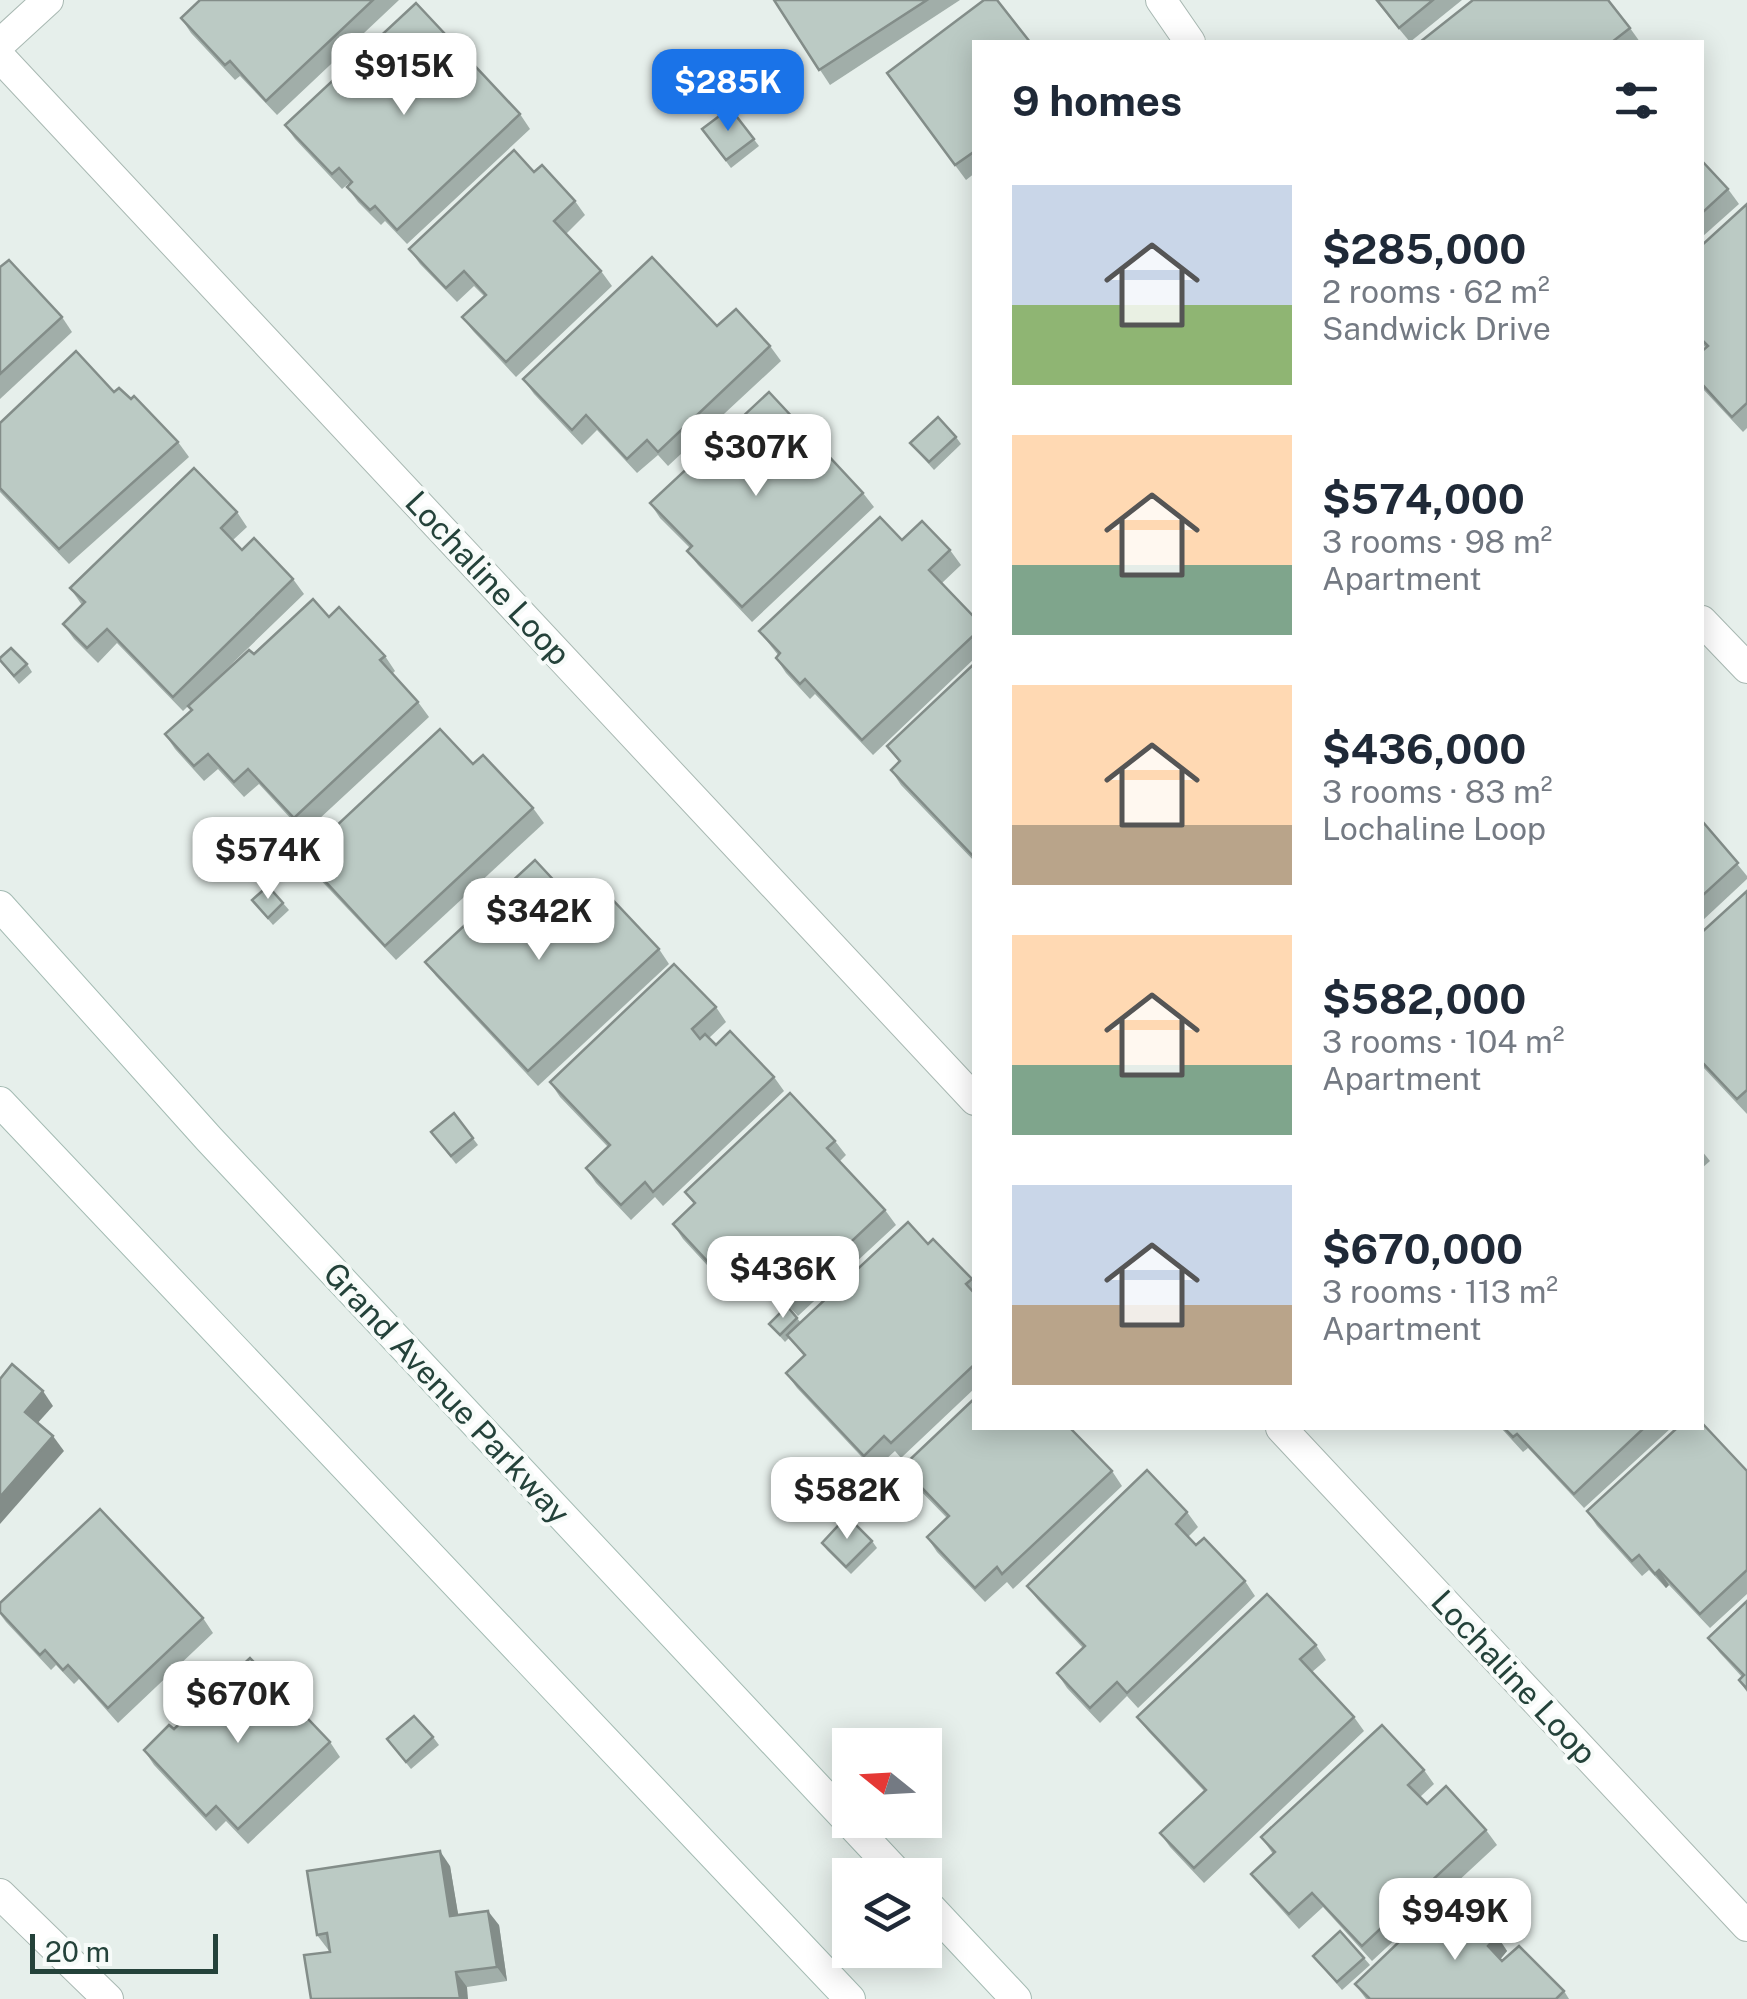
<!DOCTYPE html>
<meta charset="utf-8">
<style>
body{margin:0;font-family:"Public Sans",sans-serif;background:#f6f6f7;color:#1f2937;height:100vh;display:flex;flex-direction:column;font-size:38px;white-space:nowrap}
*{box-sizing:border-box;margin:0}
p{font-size:32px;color:#747a83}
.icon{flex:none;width:55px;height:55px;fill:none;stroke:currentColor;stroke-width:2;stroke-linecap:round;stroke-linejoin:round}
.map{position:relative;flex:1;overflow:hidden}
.sheet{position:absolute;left:972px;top:40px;width:732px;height:1390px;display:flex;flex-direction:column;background:#fff;border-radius:0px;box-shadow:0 5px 25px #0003}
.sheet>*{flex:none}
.needle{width:65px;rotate:288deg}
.controls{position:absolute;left:832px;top:1728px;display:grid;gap:20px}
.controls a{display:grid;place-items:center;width:110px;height:110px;border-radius:0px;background:#fff;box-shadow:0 5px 25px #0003;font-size:50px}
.scale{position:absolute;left:30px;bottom:25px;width:188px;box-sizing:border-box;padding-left:10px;border:5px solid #24423a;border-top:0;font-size:28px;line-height:35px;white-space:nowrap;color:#24423a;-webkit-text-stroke:8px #f7fbf9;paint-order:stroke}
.price{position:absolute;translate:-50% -85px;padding:0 22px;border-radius:20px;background:#fff;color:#222;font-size:32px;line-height:65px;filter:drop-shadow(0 2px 5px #0008)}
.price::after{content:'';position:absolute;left:50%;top:60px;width:30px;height:22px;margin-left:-15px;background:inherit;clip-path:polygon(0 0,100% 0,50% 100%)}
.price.on{background:#1a73e8;color:#fff}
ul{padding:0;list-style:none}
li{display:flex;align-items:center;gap:30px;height:250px;padding:0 40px}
li span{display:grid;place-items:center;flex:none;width:280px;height:200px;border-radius:0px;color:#555}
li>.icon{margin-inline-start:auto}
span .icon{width:120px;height:120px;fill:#fffc;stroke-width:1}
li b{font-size:42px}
h2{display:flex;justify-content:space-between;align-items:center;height:120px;padding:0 40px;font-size:42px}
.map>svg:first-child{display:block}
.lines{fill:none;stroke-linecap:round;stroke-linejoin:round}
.minor-casing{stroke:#a8b8b2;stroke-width:32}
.secondary-casing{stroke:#a4bbb3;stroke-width:32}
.minor{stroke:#fff;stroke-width:30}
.secondary{stroke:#fff;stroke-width:30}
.wall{fill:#a1aea9}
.shaded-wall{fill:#838d89}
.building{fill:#bbcac4;stroke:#838d89;stroke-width:2.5}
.labels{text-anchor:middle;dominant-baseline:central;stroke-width:8;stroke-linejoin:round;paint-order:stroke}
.street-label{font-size:32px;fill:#24423a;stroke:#f7fbf9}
</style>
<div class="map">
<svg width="1747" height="1999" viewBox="0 0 1747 1999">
<rect width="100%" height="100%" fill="#e6efeb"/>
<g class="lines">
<g class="minor-casing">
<g id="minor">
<polyline points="1161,0 1190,42"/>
<polyline points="0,44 48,0"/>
<polyline points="0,57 975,1100"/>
<polyline points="1702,621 1747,668"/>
<polyline points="1281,1428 1747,1926"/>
<polyline points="0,1894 108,1999"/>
</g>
</g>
<g class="secondary-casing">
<g id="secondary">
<polyline points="0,906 209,1139 899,1875"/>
<polyline points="0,1102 850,1999"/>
<polyline points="925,1902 1016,1999"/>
</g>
</g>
<use href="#minor" class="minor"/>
<use href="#secondary" class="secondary"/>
</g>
<g class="wall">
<polygon points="200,0 399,0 277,115 240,76 235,80 191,33 181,18"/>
<polygon points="774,0 960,0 830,85"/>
<polygon points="1375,0 1462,0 1410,42"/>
<polygon points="1630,28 1640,42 1420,42"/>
<polygon points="975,42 975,173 966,180 887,73"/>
<polygon points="730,108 759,146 731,168 702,129"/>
<polygon points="520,114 530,129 407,244 385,221 381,225 358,202 347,187 349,183 342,189 295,139 285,125"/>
<polygon points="1702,161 1728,189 1739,204 1702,237"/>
<polygon points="534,172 575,201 585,215 566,234 601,271 612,286 516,377 473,331 462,317 484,296 474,286 457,302 420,264 409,249"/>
<polygon points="1747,204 1747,428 1743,432 1702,388 1702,351 1706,348 1702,344 1702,245"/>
<polygon points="0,267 62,317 72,332 0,399"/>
<polygon points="717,326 770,346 781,361 668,466 658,455 637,473 597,430 582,445 534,394 523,379"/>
<polygon points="114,392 178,442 189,457 69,564 0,492 0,423"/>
<polygon points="956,437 961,444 934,470 910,443"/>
<polygon points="863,493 874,507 752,622 698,565 687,551 690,548 660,518 650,503"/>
<polygon points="237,512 247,527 233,540 242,550 293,579 304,594 183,711 117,643 98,663 74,639 63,624 82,605 70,588"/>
<polygon points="902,540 950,550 961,565 942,583 975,618 975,658 873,755 815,694 810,699 786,673 776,658 778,655 759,631"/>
<polygon points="329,617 385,656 395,671 392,674 418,702 429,717 304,833 259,784 244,797 218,769 204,781 175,749 165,734 191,710 188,706 254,654"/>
<polygon points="0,661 27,664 32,672 19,684"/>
<polygon points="975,663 975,862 901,785 891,770 899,762 887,746"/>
<polygon points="533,808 544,823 396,960 313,872 303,857"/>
<polygon points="1702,821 1747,876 1747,879 1702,921"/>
<polygon points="1747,891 1747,1114 1702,1066 1702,932"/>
<polygon points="252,900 283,903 289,910 273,925"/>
<polygon points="659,949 669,964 538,1086 436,976 425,962"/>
<polygon points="716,1007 726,1022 709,1038 716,1045 774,1077 784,1091 663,1206 655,1197 631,1220 596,1183 586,1168 608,1147 560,1097 550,1082"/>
<polygon points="454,1113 478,1145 456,1164 431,1132"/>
<polygon points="835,1141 846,1155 840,1161 885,1210 896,1225 798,1316 755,1270 731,1291 683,1239 673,1224 694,1204 685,1192"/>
<polygon points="1702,1151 1710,1161 1702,1168"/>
<polygon points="928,1244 972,1279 975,1284 975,1388 901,1458 895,1451 874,1470 797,1388 786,1373 804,1356 789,1338 785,1342 769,1324 797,1318 801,1323"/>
<polygon points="1501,1428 1671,1428 1584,1508 1528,1448 1523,1452"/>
<polygon points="902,1467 1112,1471 1122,1486 1013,1589 1007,1582 985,1602 937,1552 927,1537 947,1518 912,1482"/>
<polygon points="1747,1471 1747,1594 1710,1628 1669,1585 1666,1588 1649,1570 1642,1576 1597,1526 1587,1511"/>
<polygon points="1187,1512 1198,1527 1188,1537 1196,1545 1245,1581 1255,1596 1138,1708 1127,1696 1100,1723 1067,1688 1057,1673 1083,1648 1038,1600 1027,1586"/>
<polygon points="872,1541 877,1548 851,1574 827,1550 822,1543"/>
<polygon points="1747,1601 1747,1692 1739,1680 1742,1677 1719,1652 1708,1638"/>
<polygon points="0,1603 203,1618 213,1633 118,1723 79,1679 74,1684 56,1665 51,1670 6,1622 0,1614"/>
<polygon points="1316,1645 1326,1660 1312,1672 1354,1717 1364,1731 1204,1883 1170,1847 1160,1833 1204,1791 1148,1731 1137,1717"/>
<polygon points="433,1737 439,1745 411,1769 387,1739"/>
<polygon points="330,1742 340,1757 248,1844 226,1821 216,1831 154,1765 144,1750"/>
<polygon points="1424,1770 1434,1784 1420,1797 1427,1804 1486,1830 1497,1845 1372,1961 1323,1907 1299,1929 1262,1888 1251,1874 1273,1854 1261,1837"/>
<polygon points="450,1866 458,1915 499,1925 507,1981 467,1987 330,1952 317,1935"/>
<polygon points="1497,1936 1507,1951 1500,1959 1564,1991 1569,1999 1366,1999 1355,1984"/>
<polygon points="1313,1956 1364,1958 1370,1965 1342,1990"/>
</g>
<g class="shaded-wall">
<polygon points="43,1391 53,1406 35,1426 25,1412"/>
<polygon points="53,1436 64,1451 0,1524 0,1497"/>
<polygon points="1659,1570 1669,1585 1666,1588 1655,1574"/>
<polygon points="440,1851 450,1866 461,1931 450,1916"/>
<polygon points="488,1911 499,1925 507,1981 497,1967"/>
<polygon points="1497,1936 1507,1951 1499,1961 1488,1946"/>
<polygon points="456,1972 467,1987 468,1999 460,1999"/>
</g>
<g class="building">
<polygon points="200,0 373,0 266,101 230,61 225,65 181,18"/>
<polygon points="774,0 927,0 819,70"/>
<polygon points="984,0 997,0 1030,42 975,42 975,151 955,165 887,73"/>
<polygon points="1377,0 1433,0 1399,28"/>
<polygon points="1473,0 1608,0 1630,28 1612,42 1420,42"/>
<polygon points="416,3 520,114 397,230 375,206 370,210 347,187 352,182 339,168 332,174 285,125"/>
<polygon points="730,108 754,139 726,160 702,129"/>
<polygon points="514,150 534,172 542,165 575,201 554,221 601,271 506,362 462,317 486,295 464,271 446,288 409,249"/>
<polygon points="1702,161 1728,189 1702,213"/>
<polygon points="1747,204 1747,403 1732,417 1702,384 1702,351 1708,346 1702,340 1702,245"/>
<polygon points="652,257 717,326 736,309 770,346 658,452 647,440 627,459 586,415 572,430 523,379"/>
<polygon points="9,260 62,317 0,374 0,267"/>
<polygon points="76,351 114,392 119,388 131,399 134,396 178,442 59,549 0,488 0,423"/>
<polygon points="769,392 863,493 742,607 687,551 692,546 650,503"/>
<polygon points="938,417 956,437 929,462 910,443"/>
<polygon points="194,468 237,512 221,528 242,550 254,538 293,579 173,697 107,629 87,648 63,624 85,602 70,588"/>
<polygon points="880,517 902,540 922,521 950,550 929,570 975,618 975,634 862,740 805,679 800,684 776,658 780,653 759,631"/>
<polygon points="313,599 329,617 339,607 385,656 380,660 418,702 294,818 248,769 234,782 208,754 194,766 165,734 192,710 188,706 249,650 254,654"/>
<polygon points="11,648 27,664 14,676 0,660 0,658"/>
<polygon points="975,663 975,858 891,770 900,761 887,746"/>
<polygon points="440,729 473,764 483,755 533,808 385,946 303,857"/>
<polygon points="1702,821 1738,863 1702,896"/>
<polygon points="535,860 588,917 610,897 659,949 528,1071 425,962"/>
<polygon points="268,886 283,903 268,918 252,900"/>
<polygon points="1747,891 1747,1090 1737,1099 1702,1062 1702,932"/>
<polygon points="674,964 716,1007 692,1029 700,1039 705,1034 716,1045 730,1031 774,1077 653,1192 645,1182 621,1205 586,1168 610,1145 550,1082"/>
<polygon points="790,1093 835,1141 827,1148 885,1210 788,1301 744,1255 721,1276 673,1224 695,1203 685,1192"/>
<polygon points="454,1113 473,1138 451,1156 431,1132"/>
<polygon points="908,1222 928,1244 933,1239 972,1279 966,1284 975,1294 975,1364 891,1443 884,1436 864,1456 786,1373 805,1355 787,1335"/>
<polygon points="787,1306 797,1318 780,1335 769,1324"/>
<polygon points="12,1364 43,1391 25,1412 53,1436 0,1497 0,1379"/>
<polygon points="975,1398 975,1428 1070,1428 1112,1471 1002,1574 997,1567 975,1588 927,1537 949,1516 902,1467"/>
<polygon points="1702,1423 1747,1471 1747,1570 1700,1614 1659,1570 1655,1574 1639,1555 1632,1561 1587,1511 1677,1428 1702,1428"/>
<polygon points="1504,1428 1644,1428 1574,1494 1517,1434 1513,1437"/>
<polygon points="1147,1470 1187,1512 1176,1524 1196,1545 1204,1538 1245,1581 1127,1693 1117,1682 1090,1708 1057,1673 1085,1646 1027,1586"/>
<polygon points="100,1509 203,1618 108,1708 68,1665 63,1670 45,1650 40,1655 0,1612 0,1603"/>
<polygon points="847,1516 872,1541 846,1567 822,1543"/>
<polygon points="1267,1594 1316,1645 1300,1659 1354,1717 1194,1868 1160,1833 1206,1790 1137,1717"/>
<polygon points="1747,1601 1747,1689 1739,1680 1744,1675 1708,1638"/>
<polygon points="250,1658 330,1742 238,1829 216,1806 206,1816 144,1750 169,1725 174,1729"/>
<polygon points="414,1716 433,1737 406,1762 387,1739"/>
<polygon points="1382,1725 1424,1770 1408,1785 1427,1804 1446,1786 1486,1830 1362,1946 1312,1893 1289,1914 1251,1874 1275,1852 1261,1837"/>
<polygon points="440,1851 450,1916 488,1911 497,1967 456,1972 460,1998 311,1999 304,1955 330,1952 327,1933 317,1935 307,1871"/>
<polygon points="1452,1891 1497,1936 1488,1946 1502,1961 1519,1946 1564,1991 1556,1999 1370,1999 1355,1984"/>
<polygon points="1340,1931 1364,1958 1337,1982 1313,1956"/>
</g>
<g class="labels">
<g class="street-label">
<text transform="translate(488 578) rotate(47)">Lochaline Loop</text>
<text transform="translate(447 1393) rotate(47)">Grand Avenue Parkway</text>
<text transform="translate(1514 1677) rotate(47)">Lochaline Loop</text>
</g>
</g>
</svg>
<div class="controls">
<a><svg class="needle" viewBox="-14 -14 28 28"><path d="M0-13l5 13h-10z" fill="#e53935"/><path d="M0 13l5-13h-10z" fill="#747a83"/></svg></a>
<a><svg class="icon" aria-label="layers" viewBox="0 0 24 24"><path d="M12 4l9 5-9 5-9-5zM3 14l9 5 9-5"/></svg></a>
</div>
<div class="scale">20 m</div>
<b class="price" style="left:404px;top:118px">$915K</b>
<b class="price on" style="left:728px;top:134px">$285K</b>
<b class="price" style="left:756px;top:499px">$307K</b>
<b class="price" style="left:268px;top:902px">$574K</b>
<b class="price" style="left:539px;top:963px">$342K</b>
<b class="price" style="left:783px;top:1321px">$436K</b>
<b class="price" style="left:847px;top:1542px">$582K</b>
<b class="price" style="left:238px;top:1746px">$670K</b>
<b class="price" style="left:1455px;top:1963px">$949K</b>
<section class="sheet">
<h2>9 homes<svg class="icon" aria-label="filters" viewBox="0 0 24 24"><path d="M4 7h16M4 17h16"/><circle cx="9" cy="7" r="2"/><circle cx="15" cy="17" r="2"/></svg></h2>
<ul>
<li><span style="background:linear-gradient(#c9d6e8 60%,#8fb573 0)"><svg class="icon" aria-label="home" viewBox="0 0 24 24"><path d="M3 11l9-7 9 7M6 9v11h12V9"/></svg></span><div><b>$285,000</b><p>2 rooms · 62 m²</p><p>Sandwick Drive</p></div></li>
<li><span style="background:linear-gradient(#ffd9b3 65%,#7fa58c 0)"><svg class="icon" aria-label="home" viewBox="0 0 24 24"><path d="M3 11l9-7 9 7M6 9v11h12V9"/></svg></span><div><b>$574,000</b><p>3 rooms · 98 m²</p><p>Apartment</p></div></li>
<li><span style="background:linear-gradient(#ffd9b3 70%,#b9a48a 0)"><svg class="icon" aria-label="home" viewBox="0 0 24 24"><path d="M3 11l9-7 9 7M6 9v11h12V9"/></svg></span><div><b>$436,000</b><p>3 rooms · 83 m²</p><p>Lochaline Loop</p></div></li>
<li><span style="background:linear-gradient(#ffd9b3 65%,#7fa58c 0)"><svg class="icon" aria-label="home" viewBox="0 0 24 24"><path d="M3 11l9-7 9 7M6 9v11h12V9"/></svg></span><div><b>$582,000</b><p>3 rooms · 104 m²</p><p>Apartment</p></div></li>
<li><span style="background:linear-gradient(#c9d6e8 60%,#b9a48a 0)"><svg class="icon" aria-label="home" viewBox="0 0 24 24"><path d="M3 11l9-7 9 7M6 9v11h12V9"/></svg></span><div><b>$670,000</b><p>3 rooms · 113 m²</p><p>Apartment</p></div></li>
</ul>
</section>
</div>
